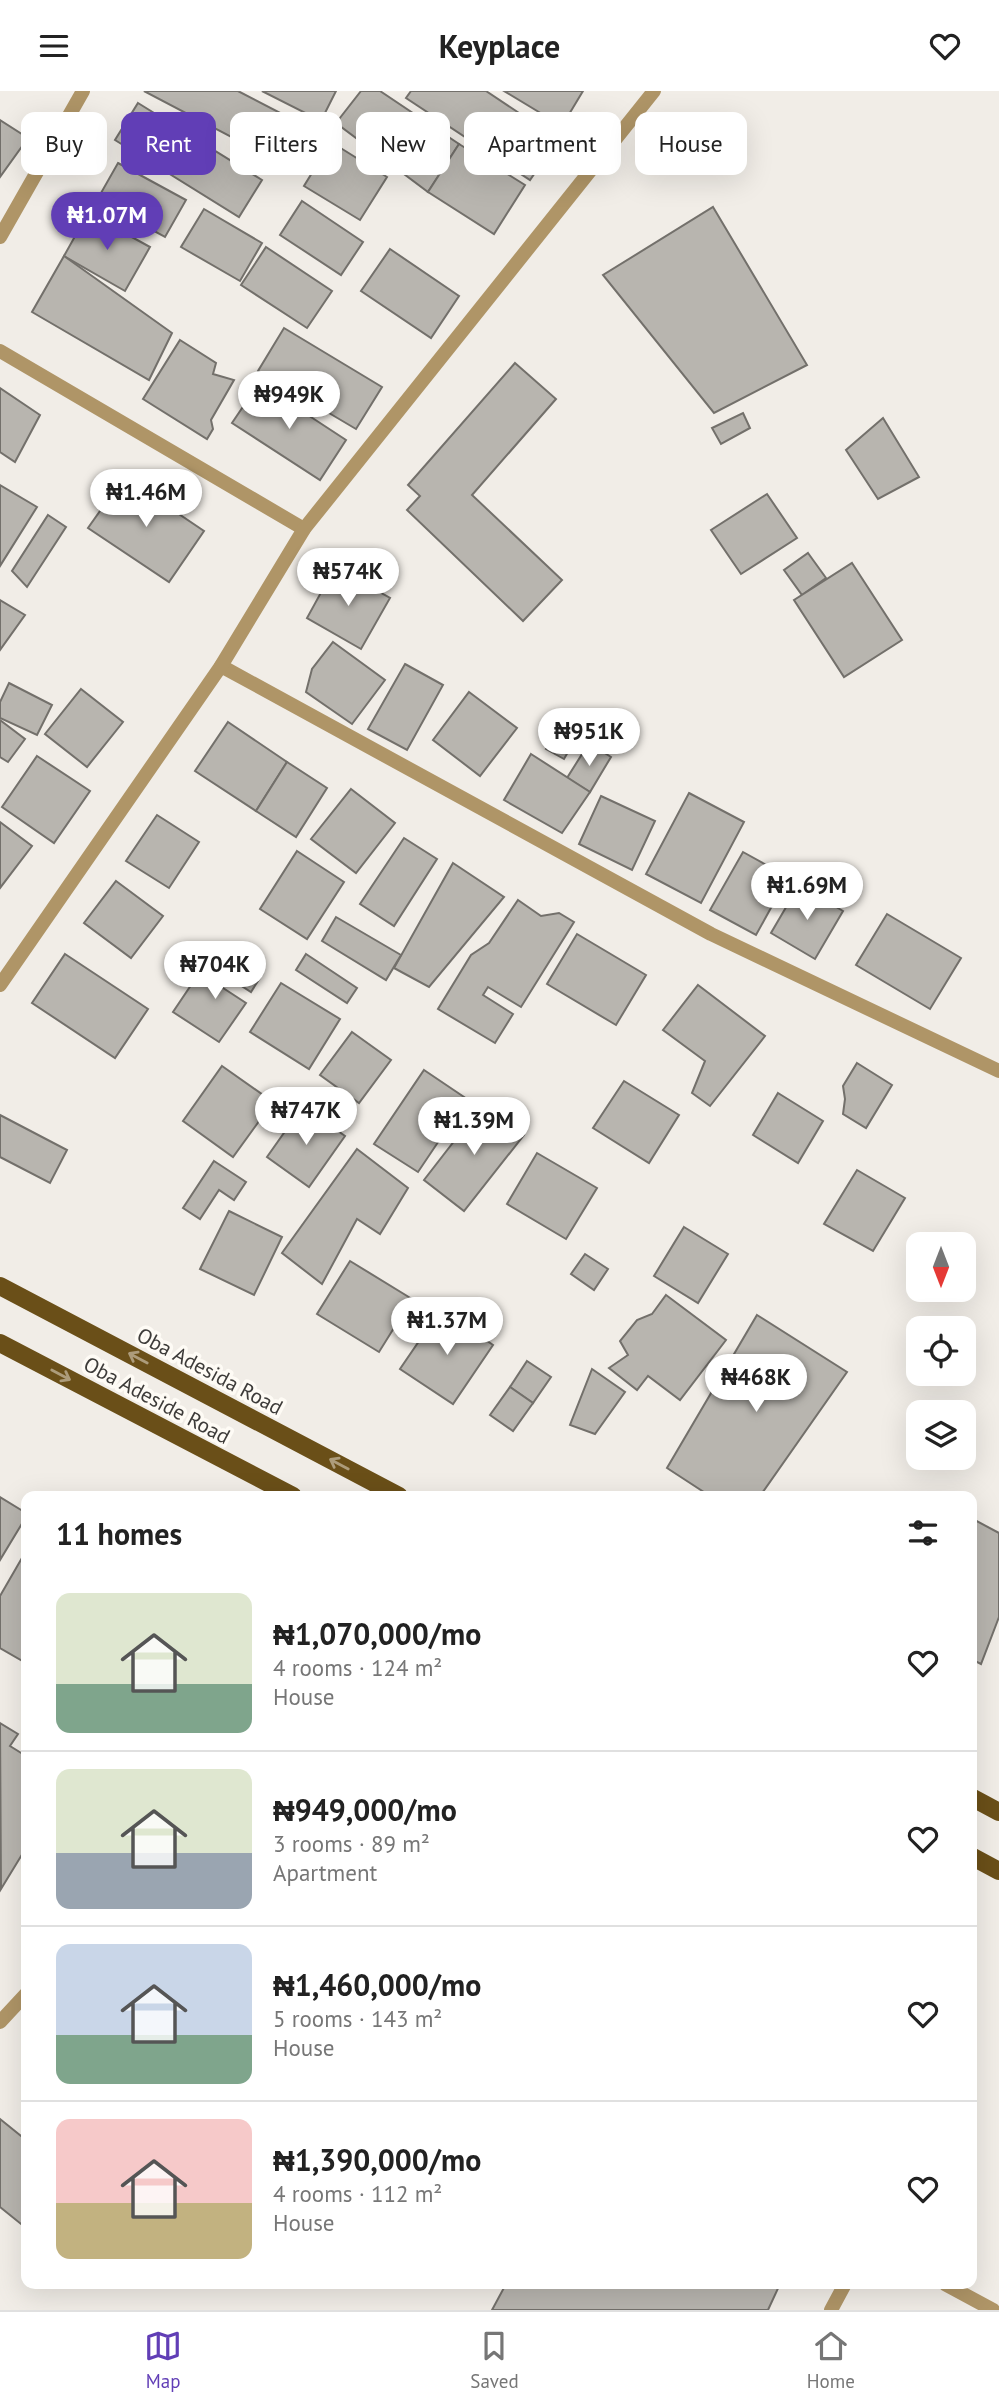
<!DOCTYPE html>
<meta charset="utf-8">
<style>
body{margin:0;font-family:"PT Sans",sans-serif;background:#f6f6f6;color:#222;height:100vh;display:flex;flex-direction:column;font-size:26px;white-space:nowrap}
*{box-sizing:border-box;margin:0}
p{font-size:23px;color:#767676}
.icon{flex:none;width:38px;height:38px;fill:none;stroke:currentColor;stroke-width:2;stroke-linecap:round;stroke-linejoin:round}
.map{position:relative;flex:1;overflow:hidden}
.panel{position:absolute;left:21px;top:1400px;width:956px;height:798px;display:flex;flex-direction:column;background:#fff;border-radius:14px;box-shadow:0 7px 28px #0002}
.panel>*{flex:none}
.hud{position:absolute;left:21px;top:21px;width:957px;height:63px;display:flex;gap:14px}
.needle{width:46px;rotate:180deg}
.fabs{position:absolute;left:906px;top:1141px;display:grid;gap:14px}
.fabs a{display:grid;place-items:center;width:70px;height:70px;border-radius:14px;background:#fff;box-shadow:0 7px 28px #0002;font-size:35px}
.price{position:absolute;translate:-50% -60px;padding:0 16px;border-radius:24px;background:#fff;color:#222;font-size:23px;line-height:46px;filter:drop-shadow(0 2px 4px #0008)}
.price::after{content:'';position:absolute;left:50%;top:42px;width:21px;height:16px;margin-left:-10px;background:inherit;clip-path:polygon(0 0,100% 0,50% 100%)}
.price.selected{background:#613eb6;color:#fff}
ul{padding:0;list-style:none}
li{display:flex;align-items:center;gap:21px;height:175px;padding:0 35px}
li+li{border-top:2px solid #e0e0e0}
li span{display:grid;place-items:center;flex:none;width:196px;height:140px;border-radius:14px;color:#555}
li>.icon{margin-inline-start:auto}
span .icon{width:84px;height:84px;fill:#fffc;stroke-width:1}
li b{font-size:30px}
h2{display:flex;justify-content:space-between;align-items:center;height:84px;padding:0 35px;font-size:30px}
.pill{padding:0 24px;border-radius:14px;background:#fff;box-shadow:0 7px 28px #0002;font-size:24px;line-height:63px}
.pill.selected{background:#613eb6;color:#fff}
header{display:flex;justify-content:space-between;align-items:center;height:91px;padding:0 35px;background:#fff;font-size:32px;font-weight:600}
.tab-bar{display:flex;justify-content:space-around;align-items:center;height:98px;border-top:2px solid #e0e0e0;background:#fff;font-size:19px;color:#767676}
.tab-bar a{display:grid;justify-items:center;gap:4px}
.tab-bar .selected{color:#613eb6}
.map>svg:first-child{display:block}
.building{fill:#b8b5af;stroke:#73706b;stroke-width:2}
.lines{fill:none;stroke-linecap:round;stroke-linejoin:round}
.lane{stroke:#af9567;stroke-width:14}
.street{stroke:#af9567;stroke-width:14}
.primary{stroke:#6a4f18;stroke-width:18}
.oneway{stroke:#ad9c7b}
.labels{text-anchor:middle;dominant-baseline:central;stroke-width:7;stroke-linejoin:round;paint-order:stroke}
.street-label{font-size:21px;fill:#3d3b39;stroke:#fefbf5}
</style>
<header><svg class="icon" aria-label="menu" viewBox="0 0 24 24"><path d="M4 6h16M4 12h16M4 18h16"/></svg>Keyplace<svg class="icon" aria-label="heart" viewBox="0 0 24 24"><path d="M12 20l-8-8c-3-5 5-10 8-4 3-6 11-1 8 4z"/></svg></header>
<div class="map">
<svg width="999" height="2219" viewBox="0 0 999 2219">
<rect width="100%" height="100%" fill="#f1ede7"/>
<g class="building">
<polygon points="144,0 238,0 315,40 294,79"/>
<polygon points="262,0 336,0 321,30"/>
<polygon points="361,0 380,0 459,53 428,101 336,32"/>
<polygon points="411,0 486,0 558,48 530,89 406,7"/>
<polygon points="504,0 583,0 562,35"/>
<polygon points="138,12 262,89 239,126 115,49"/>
<polygon points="0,29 28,47 0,86"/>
<polygon points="331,51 387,86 360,129 304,95"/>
<polygon points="459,53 525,94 494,143 428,101"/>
<polygon points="118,72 186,109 165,146 97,109"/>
<polygon points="302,110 363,151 341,184 280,144"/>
<polygon points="713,116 807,274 714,322 603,184"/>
<polygon points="204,118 262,152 240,190 181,156"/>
<polygon points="88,122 150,156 125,200 64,165"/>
<polygon points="266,156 332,200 307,237 241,194"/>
<polygon points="390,158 459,205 431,247 361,200"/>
<polygon points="64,165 172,242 149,289 32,221"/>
<polygon points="284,237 382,296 356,338 258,280"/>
<polygon points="180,249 216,272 213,283 234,289 211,329 213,338 207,348 143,308"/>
<polygon points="515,272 556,308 472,404 562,489 523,530 407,419 420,405 408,394"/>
<polygon points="259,292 346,349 320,389 232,332"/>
<polygon points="0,297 40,324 15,371 0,361"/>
<polygon points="743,322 750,337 721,353 712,337"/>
<polygon points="883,327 919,386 878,408 846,359"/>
<polygon points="124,386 204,440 169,491 88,437"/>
<polygon points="0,394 37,416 0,475"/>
<polygon points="767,403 797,447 741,483 711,439"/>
<polygon points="48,424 66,436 27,496 12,480"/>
<polygon points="808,462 826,487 802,504 784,479"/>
<polygon points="852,472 902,549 844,586 794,509"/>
<polygon points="335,476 390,507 361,558 307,527"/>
<polygon points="0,509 25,524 0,559"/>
<polygon points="333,551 385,589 352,633 306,601 312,578"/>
<polygon points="405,573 443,594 407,659 368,638"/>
<polygon points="9,592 52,614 37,644 0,627 0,611"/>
<polygon points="81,598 123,631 87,676 45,643"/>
<polygon points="469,601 517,637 480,685 433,649"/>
<polygon points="566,625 583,635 564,668 546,658"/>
<polygon points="0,629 25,648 8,671 0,666"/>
<polygon points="228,631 287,671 256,720 195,680"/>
<polygon points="589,652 611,666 590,701 567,687"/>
<polygon points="531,663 590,701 562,742 504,709"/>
<polygon points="37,665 90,700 54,752 2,716"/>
<polygon points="287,671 327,697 296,746 256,720"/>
<polygon points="351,698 395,732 356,782 311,748"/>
<polygon points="689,702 744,731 701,812 646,783"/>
<polygon points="601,705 655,730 632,779 579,753"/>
<polygon points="157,724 199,751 169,797 126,770"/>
<polygon points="0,731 32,755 0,797"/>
<polygon points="404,747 437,768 394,835 360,813"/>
<polygon points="297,760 344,791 307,848 260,818"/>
<polygon points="743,761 788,786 756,844 710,819"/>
<polygon points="453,772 504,806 429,896 394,877"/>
<polygon points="116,790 163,825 131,867 84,832"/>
<polygon points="799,794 843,820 815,868 771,842"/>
<polygon points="518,809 541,825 559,822 574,831 521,916 488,896 483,904 513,923 495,952 438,918 471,864 489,852"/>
<polygon points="887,823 961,867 930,918 856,874"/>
<polygon points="336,826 401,864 386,889 322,850"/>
<polygon points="577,843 646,884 616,934 547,893"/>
<polygon points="65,863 148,918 115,967 32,912"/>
<polygon points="306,863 357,897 347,912 296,879"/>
<polygon points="208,869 238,889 248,873 263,882 251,901 217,879 217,893 246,912 219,951 173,921"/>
<polygon points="281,892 340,928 309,978 250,941"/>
<polygon points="698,894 765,945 710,1015 692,1002 705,970 663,939"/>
<polygon points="352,941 391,969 359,1012 320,984"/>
<polygon points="857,972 892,994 866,1037 843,1023 845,1008 843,995"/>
<polygon points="222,975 273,1011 233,1066 183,1030"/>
<polygon points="424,979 467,1008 418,1081 374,1053"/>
<polygon points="624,990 679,1024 649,1072 593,1037"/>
<polygon points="778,1002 823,1030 798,1072 753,1044"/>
<polygon points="483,1013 524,1044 464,1120 424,1089"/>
<polygon points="303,1015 345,1045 309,1096 267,1066"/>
<polygon points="0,1024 67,1059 50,1092 0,1066"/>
<polygon points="357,1058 408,1097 380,1143 357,1128 322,1193 282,1162"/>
<polygon points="537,1062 597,1097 566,1148 507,1113"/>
<polygon points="214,1070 246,1091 234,1109 219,1099 200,1128 183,1117"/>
<polygon points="857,1079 905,1107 873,1160 824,1133"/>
<polygon points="229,1120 282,1146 254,1204 200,1178"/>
<polygon points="684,1136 728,1163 698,1212 654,1185"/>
<polygon points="585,1163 608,1178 594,1199 571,1183"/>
<polygon points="350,1170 412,1208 379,1261 317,1223"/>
<polygon points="666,1204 726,1249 680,1309 648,1285 637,1299 609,1277 628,1264 620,1250 637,1229 652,1223"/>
<polygon points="441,1218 493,1254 453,1313 400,1278"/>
<polygon points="757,1224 847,1281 760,1405 710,1405 667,1377"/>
<polygon points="527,1270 551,1286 533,1312 510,1296"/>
<polygon points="592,1278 625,1301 595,1343 570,1334"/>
<polygon points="510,1296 533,1312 513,1340 490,1324"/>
<polygon points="0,1406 26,1422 26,1426 0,1469"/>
<polygon points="971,1427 999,1442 999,1526 981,1573 971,1568"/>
<polygon points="26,1460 26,1572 0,1557 0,1505"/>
<polygon points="0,1632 18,1643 10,1655 26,1665 26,1757 1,1798"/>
<polygon points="0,2028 26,2049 26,2137 0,2116"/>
<polygon points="506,2193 780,2193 768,2219 492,2219"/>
</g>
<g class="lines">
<g class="lane">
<polyline points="945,2193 993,2219"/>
<polyline points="831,2219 845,2193"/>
</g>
<g class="street">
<polyline points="0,146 83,0"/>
<polyline points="0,260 304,438"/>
<polyline points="221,575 711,843 999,980"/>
<polyline points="0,894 221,575 304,438 654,0"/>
<polyline points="0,1931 26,1903"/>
</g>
<g class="primary">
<polyline points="0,1195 399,1405"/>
<polyline points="0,1252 293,1405"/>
<polyline points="971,1706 999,1721"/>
<polyline points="971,1765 999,1780"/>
</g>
</g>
<defs><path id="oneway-shaft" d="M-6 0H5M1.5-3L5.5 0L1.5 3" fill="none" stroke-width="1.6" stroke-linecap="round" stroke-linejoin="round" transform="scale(1.75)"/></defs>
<g class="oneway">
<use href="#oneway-shaft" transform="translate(138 1267) rotate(-152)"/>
<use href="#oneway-shaft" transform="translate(61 1284) rotate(28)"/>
<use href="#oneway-shaft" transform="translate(339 1373) rotate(-152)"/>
</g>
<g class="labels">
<g class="street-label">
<text transform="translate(210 1280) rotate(28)">Oba Adesida Road</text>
<text transform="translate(157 1309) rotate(28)">Oba Adeside Road</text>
</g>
</g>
</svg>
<div class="fabs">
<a><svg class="needle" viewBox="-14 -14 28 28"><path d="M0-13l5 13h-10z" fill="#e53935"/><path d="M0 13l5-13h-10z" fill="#767676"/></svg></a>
<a><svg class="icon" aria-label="locate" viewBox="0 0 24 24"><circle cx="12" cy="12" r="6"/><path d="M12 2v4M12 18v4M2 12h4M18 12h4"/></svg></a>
<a><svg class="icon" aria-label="layers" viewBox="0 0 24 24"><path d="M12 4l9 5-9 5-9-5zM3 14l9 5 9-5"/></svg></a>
</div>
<b class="price selected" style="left:107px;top:161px">₦1.07M</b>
<b class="price" style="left:289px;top:340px">₦949K</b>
<b class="price" style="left:146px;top:438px">₦1.46M</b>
<b class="price" style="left:348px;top:517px">₦574K</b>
<b class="price" style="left:589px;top:677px">₦951K</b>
<b class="price" style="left:807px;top:831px">₦1.69M</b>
<b class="price" style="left:215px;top:910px">₦704K</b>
<b class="price" style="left:306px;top:1056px">₦747K</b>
<b class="price" style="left:474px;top:1066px">₦1.39M</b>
<b class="price" style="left:447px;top:1266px">₦1.37M</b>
<b class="price" style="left:756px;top:1323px">₦468K</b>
<div class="hud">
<a class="pill">Buy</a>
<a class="pill selected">Rent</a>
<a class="pill">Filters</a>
<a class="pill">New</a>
<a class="pill">Apartment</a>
<a class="pill">House</a>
</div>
<section class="panel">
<h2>11 homes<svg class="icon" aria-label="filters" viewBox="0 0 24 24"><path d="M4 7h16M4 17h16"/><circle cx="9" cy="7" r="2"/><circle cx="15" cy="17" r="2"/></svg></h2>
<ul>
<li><span style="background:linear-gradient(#dfe7d0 65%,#7fa58c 0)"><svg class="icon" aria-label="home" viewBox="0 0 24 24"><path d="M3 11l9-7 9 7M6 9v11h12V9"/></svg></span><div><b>₦1,070,000/mo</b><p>4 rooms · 124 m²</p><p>House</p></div><svg class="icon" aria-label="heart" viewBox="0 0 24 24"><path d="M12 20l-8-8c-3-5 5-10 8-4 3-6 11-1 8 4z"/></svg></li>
<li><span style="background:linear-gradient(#dfe7d0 60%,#9aa5b1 0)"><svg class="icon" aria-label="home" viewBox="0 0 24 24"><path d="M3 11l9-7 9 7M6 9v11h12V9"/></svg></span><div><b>₦949,000/mo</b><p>3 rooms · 89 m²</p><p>Apartment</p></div><svg class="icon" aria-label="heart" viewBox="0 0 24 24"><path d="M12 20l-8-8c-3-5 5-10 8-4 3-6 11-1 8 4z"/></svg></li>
<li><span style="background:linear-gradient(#c9d6e8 65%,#7fa58c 0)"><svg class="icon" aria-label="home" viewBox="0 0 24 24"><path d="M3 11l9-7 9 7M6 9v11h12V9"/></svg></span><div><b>₦1,460,000/mo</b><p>5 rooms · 143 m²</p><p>House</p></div><svg class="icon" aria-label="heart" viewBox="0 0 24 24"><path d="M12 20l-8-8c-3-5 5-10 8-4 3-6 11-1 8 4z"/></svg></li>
<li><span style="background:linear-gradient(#f6c9c9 60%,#c2b280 0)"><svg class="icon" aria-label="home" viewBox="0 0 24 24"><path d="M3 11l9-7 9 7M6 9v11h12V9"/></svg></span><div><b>₦1,390,000/mo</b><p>4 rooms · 112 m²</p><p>House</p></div><svg class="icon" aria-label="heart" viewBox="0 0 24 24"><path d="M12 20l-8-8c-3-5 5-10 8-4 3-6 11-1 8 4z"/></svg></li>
</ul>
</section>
</div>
<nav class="tab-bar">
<a class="selected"><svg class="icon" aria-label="map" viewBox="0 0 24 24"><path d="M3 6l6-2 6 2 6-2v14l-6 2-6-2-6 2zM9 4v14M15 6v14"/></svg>Map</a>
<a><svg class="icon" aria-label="saved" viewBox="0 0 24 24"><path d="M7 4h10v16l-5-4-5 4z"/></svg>Saved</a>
<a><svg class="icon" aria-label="home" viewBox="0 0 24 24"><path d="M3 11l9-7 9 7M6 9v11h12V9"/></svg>Home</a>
</nav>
